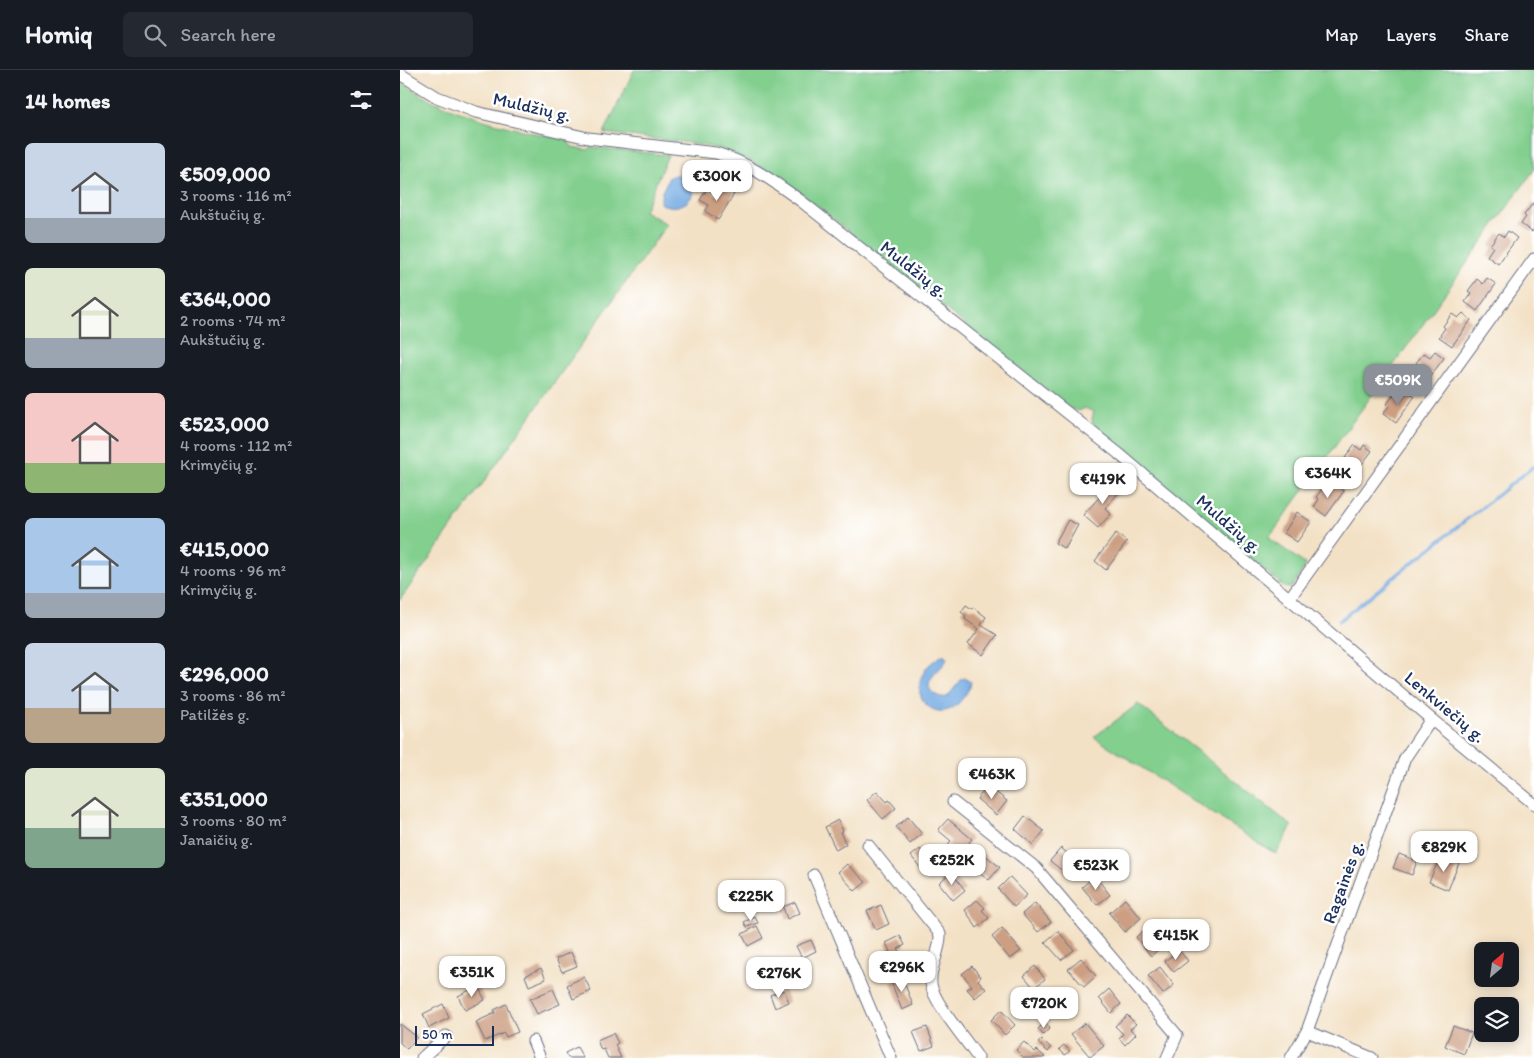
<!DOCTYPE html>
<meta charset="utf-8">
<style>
body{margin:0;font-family:Itim,sans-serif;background:#242831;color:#f1f3f6;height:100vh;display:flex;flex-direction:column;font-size:19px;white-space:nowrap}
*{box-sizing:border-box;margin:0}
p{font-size:16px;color:#9ea1a6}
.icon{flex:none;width:28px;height:28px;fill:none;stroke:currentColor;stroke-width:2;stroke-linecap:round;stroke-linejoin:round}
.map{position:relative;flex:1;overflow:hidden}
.details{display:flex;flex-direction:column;background:#171b24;width:400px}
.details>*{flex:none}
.needle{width:32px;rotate:29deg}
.fabs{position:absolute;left:1074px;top:872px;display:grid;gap:10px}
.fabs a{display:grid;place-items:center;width:45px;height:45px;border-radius:8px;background:#171b24;box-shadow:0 2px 12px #0003;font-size:25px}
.scale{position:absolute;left:15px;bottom:12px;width:79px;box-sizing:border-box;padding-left:5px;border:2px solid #1b2f5e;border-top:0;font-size:14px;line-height:18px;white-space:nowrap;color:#1b2f5e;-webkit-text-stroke:4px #fff;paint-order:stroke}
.price{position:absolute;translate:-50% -42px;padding:0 11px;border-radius:10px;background:#fff;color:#222;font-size:16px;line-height:32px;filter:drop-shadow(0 1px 2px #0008)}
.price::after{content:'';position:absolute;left:50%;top:30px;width:15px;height:11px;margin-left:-8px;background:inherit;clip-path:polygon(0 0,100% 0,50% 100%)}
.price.on{background:#8c9099;color:#fff}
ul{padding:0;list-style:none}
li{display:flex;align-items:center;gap:15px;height:125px;padding:0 25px}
li span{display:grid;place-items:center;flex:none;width:140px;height:100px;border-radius:8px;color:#555}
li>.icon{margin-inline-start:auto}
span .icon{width:60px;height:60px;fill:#fffc;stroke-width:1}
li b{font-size:21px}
h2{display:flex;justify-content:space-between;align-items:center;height:60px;padding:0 25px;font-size:21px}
header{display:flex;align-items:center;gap:30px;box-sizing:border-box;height:70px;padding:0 25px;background:#171b24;border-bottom:1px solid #363941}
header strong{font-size:24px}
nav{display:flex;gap:28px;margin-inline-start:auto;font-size:18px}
.search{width:350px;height:45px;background:#242831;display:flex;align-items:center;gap:12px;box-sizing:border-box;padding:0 18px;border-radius:8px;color:#9ea1a6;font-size:19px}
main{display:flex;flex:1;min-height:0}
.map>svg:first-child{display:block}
.green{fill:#82cf8e;stroke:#4e7f76}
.water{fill:#74abe2;stroke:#486da0}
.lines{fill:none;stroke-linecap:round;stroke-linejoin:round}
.stream{stroke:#74abe2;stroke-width:3}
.building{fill:#cc9f83}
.street-casing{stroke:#676d82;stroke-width:13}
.street{stroke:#fff;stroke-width:11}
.labels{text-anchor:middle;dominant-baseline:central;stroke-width:5;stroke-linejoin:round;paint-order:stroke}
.street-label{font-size:18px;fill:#1b2f5e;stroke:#fff}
</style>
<header>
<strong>Homiq</strong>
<div class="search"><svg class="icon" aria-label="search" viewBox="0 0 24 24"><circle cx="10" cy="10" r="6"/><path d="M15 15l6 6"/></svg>Search here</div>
<nav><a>Map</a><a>Layers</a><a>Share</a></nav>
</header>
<main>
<section class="details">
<h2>14 homes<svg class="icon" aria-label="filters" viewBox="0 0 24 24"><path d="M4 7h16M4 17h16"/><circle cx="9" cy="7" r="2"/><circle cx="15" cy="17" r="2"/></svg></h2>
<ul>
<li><span style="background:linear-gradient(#c9d6e8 75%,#9aa5b1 0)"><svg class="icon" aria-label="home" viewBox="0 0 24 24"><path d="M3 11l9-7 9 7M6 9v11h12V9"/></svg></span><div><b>€509,000</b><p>3 rooms · 116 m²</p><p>Aukštučių g.</p></div></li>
<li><span style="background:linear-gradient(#dfe7d0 70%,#9aa5b1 0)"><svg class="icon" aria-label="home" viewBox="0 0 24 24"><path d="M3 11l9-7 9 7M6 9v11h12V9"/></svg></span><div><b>€364,000</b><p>2 rooms · 74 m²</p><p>Aukštučių g.</p></div></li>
<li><span style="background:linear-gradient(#f6c9c9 70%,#8fb573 0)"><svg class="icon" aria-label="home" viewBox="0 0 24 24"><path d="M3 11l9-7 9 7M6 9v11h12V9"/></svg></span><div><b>€523,000</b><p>4 rooms · 112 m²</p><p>Krimyčių g.</p></div></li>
<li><span style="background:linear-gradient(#a9c7e8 75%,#9aa5b1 0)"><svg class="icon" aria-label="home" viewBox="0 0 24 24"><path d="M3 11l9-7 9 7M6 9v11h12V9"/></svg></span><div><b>€415,000</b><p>4 rooms · 96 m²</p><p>Krimyčių g.</p></div></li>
<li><span style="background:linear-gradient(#c9d6e8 65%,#b9a48a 0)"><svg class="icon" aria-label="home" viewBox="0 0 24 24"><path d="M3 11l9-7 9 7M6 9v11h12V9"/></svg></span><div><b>€296,000</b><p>3 rooms · 86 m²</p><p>Patilžės g.</p></div></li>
<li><span style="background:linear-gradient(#dfe7d0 60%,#7fa58c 0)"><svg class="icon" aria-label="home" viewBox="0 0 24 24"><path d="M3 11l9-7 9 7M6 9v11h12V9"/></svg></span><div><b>€351,000</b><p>3 rooms · 80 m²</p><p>Janaičių g.</p></div></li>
</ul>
</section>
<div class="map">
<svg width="1134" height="988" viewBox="0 0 1134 988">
<rect width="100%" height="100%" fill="#fff"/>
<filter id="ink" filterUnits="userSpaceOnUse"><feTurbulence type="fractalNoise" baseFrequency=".02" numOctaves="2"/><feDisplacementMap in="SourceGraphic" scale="10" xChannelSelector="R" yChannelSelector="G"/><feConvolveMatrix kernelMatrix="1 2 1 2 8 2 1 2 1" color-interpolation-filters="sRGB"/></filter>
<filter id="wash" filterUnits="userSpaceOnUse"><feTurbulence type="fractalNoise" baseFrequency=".0096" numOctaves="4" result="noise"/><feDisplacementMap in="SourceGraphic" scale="20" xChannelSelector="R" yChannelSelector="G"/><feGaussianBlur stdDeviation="1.12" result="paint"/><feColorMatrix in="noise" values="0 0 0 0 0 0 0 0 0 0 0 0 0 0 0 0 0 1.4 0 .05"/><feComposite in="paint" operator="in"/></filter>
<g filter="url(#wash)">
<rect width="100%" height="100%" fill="#f3e1c5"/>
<g class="green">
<polygon points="234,0 1134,0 1134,100 869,468 906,495 893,516 889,518 884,517 693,354 692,349 694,342 685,338 679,341 669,338 396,119 353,92 321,79 290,73 204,63"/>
<path d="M0,10C37,43 119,60 167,70L172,77L188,80L191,77L268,85L244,141L267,154L0,530Z"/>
<polygon points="738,634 892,756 876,784 694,667"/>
</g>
<g class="water">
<path d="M275,105H282L291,109C301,130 278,143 260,133L262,122L269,107Z"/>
<path d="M541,586H545L547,589C544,598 521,610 532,622C536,626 542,628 547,627L562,609L565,608L571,612C570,619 566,624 562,629C541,658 507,630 524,602C527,595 535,590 541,586Z"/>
</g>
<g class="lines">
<polyline class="stream" points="939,551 1134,396"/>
</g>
<g id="blocks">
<g class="building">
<polygon points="322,116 334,124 318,150 305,141 309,135 300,130 307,119 316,125"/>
<polygon points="1134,132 1134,159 1132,162 1121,154 1126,147 1124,145"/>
<polygon points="1108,161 1117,168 1098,194 1087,186 1093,177 1090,175 1099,163 1104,167"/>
<polygon points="1087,208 1096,214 1077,241 1065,232 1071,223 1068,221 1077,209 1083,214"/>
<polygon points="1063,243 1071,250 1052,276 1039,267 1045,258 1043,256 1052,244 1058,248"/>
<polygon points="1035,281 1044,288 1026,312 1014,303 1020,296 1016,293 1024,283 1030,287"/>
<polygon points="996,321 1003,326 1007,321 1015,326 996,353 983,344 989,336 987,334"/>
<polygon points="954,375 961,380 964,375 972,381 953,406 941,398 948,389 945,388"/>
<polygon points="715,410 723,418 705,438 711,444 698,458 683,445"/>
<polygon points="925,415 932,420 935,415 944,421 926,446 914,437 919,429 916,427"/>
<polygon points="897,442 911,452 897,472 884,463"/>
<polygon points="668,450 678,455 665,479 655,473"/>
<polygon points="716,463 727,472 706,500 695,491"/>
<polygon points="566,535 572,539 573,537 586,547 581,555 597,565 583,585 568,574 579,559 565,549 566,546 561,542"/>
<polygon points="588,716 607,731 596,745 577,729"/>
<polygon points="477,721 487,732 489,730 496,738 483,749 467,730"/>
<polygon points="625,746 644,761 633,775 615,759"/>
<polygon points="508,747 522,764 510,774 496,757"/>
<polygon points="548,749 572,769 560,784 548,774 551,771 538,760"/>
<polygon points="438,750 443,761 440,762 446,774 436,780 425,757"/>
<polygon points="661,778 679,793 669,806 650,791"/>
<polygon points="520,779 529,791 532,789 538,796 526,805 511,786"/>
<polygon points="581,782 600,797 589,810 571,795"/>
<polygon points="999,784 1017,791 1012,805 993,798"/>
<polygon points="1041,785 1059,793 1048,820 1029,812"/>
<polygon points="447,794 466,812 455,821 438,802"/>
<polygon points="551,802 565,820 553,830 539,813"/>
<polygon points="695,806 710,825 697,835 682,817"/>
<polygon points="610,807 627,825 614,837 598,819"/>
<polygon points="725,829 741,848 725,862 709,843"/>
<polygon points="577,830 585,838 582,840 589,848 577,858 565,840"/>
<polygon points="395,832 400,843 387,849 383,837"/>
<polygon points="635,833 651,852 638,862 622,844"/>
<polygon points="481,835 489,854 476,860 467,841"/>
<polygon points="355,847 358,853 347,857 344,852"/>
<polygon points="357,856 363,868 348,876 342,864"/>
<polygon points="748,856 764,875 751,886 736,867"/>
<polygon points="602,858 621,881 610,889 592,867"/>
<polygon points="658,861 674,880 661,890 645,872"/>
<polygon points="500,866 505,875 498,879 503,889 489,896 484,885 490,882 486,873"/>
<polygon points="411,870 416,881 402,888 396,876"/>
<polygon points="779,880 788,891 774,902 765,891"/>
<polygon points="171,882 177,896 162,902 156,889"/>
<polygon points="371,888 376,902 362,908 356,894"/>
<polygon points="681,888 696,906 684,917 668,899"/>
<polygon points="572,896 581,907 578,910 586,919 575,928 567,919 572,916 562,904"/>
<polygon points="635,896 645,909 634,918 624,906"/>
<polygon points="760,897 774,915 763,924 748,906"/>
<polygon points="141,898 146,909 129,916 125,906"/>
<polygon points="184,907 191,921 173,929 167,915"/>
<polygon points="502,907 513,935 502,940 491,912"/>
<polygon points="78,916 85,930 65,940 58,926"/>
<polygon points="153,919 160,934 137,944 130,929"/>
<polygon points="709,919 721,934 711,943 699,928"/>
<polygon points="384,920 389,932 375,938 370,925"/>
<polygon points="654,921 667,936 654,946 642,932"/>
<polygon points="43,934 49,948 29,958 23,944"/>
<polygon points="106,934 118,962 106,967 104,963 85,971 76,952 95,943 94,940"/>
<polygon points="601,940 615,955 605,965 591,950"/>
<polygon points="727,945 736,954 730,959 736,964 725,975 719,968 723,964 715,956"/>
<polygon points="645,952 650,958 643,965 638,959"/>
<polygon points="685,953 704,976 690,987 671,964"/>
<polygon points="0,954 17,967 7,979 0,973"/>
<polygon points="1053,956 1072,963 1064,984 1045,976"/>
<polygon points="527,957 534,976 521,981 513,962"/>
<polygon points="213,963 218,973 215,975 221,988 208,988 204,979 201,980 197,970"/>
<polygon points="642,969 651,978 648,982 638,973"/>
<polygon points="624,972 635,982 637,980 645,987 643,988 624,988 616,980"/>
<polygon points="664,975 670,981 665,985 659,979"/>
<polygon points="177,977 183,988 168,988 165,983"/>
</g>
</g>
</g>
<g filter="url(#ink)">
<use href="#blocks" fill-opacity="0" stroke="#676d82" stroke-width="1"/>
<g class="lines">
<g class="street-casing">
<g id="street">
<path d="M0,4L37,27L76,42L188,68L316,83C349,93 373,111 401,131L718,383L1031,649L1134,734"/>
<polyline points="889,529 1134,189"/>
<polyline points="553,732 636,798 777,965 767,988"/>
<path d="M468,775L540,864C541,881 529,897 531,914C533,932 567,971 578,988"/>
<polyline points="414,805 491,988"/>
<polyline points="907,961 972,988"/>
<polyline points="133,971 140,988"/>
<polyline points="22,988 46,966"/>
<polyline points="891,988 907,961 1005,688 1031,649"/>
</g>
</g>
<use href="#street" class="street"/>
</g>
</g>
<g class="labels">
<g class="street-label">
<text transform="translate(132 37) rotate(13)">Muldžių g.</text>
<text transform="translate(514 199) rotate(38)">Muldžių g.</text>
<text transform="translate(829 454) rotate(41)">Muldžių g.</text>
<text transform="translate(1045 637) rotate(40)">Lenkviečių g.</text>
<text transform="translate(943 812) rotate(-70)">Ragainės g.</text>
</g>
</g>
</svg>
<div class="fabs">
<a><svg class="needle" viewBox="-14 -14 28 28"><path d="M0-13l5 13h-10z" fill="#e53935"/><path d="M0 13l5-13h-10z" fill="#9ea1a6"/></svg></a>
<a><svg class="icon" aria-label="layers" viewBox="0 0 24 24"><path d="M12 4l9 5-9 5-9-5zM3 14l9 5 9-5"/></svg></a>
</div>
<div class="scale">50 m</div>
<b class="price" style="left:317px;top:132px">€300K</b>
<b class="price on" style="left:998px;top:336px">€509K</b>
<b class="price" style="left:928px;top:429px">€364K</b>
<b class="price" style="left:703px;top:435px">€419K</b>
<b class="price" style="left:592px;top:730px">€463K</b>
<b class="price" style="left:1044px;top:803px">€829K</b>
<b class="price" style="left:552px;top:816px">€252K</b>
<b class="price" style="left:696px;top:821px">€523K</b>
<b class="price" style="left:351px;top:852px">€225K</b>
<b class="price" style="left:776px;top:891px">€415K</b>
<b class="price" style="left:502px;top:923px">€296K</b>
<b class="price" style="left:72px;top:928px">€351K</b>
<b class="price" style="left:379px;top:929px">€276K</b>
<b class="price" style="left:644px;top:959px">€720K</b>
</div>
</main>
